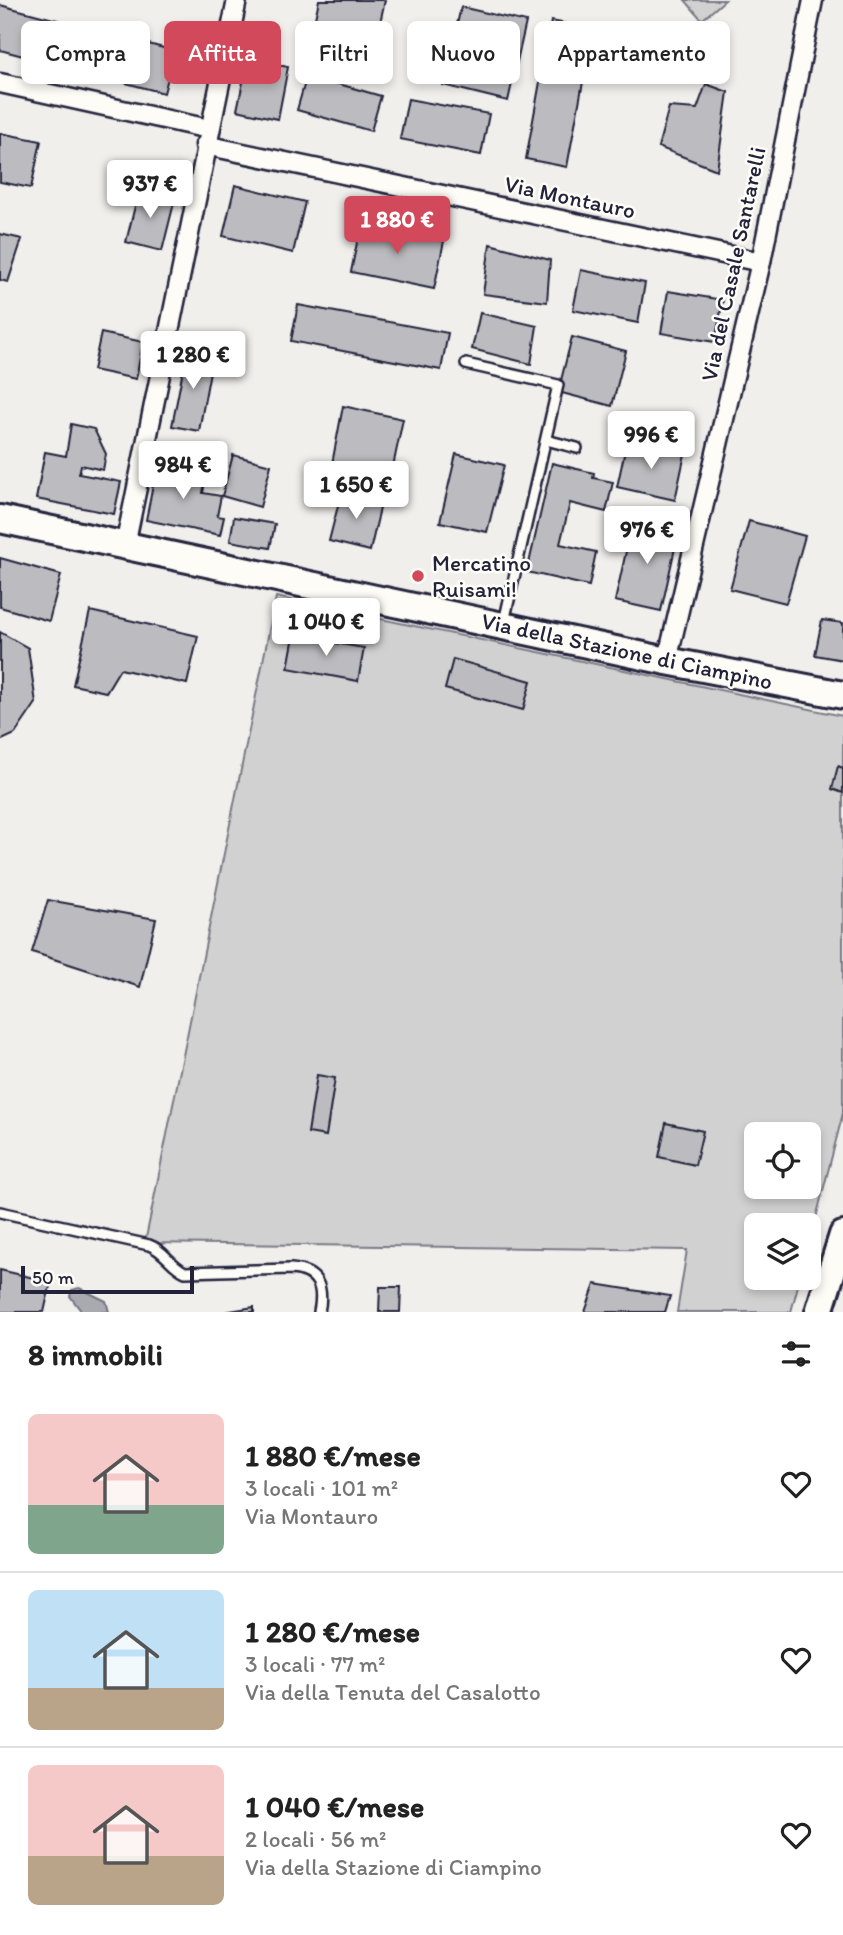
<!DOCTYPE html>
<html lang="it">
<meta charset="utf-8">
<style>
body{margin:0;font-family:Itim,sans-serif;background:#f2f2f2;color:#222;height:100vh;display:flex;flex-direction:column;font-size:26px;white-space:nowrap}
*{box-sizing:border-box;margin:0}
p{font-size:23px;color:#767676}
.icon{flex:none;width:38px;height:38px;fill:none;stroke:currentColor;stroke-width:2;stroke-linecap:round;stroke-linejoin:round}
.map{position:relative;height:1312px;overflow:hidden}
.panel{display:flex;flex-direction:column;background:#fff;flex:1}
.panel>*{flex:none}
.banner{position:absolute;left:21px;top:21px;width:802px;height:63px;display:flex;gap:14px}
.controls{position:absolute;left:744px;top:1122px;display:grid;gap:14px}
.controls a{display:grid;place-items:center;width:77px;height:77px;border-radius:10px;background:#fff;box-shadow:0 4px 10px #0003;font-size:35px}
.scale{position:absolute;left:21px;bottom:18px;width:173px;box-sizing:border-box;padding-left:7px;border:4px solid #22223b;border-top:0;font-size:19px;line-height:24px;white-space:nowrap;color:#22223b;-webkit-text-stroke:5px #fdfcf7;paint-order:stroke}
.price{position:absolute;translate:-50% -60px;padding:0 16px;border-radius:7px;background:#fff;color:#222;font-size:23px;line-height:46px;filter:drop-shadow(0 2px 4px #0008)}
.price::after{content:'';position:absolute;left:50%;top:42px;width:21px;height:16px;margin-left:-10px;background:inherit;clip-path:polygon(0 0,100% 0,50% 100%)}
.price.current{background:#d1495b;color:#fff}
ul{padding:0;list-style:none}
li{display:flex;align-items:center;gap:21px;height:175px;padding:0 28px}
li+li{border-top:2px solid #e0e0e0}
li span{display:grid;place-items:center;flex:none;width:196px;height:140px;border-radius:10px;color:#555}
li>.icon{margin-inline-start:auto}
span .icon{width:84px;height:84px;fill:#fffc;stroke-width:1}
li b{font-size:30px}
h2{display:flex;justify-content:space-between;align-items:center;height:84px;padding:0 28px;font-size:30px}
.pill{padding:0 24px;border-radius:10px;background:#fff;box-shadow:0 4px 10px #0003;font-size:24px;line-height:63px}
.pill.current{background:#d1495b;color:#fff}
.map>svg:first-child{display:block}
.green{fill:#d2d1d1;stroke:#7a7a86;stroke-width:2;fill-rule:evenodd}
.water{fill:#a9a9b0;stroke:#737381;stroke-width:2}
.building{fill:#bcbcc0;stroke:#22223b;stroke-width:2}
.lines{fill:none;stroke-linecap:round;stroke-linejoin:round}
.lane-casing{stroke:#22223b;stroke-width:14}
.street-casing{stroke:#22223b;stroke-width:23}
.secondary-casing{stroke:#22223b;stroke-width:32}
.lane{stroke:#fdfcf7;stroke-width:9}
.street{stroke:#fdfcf7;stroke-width:18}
.secondary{stroke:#fdfcf7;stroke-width:26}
.poi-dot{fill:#d1495b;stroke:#fdfcf7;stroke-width:2.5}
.labels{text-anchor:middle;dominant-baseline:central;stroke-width:5;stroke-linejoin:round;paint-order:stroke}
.street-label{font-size:23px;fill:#22223b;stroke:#fdfcf7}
.poi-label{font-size:23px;fill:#22223b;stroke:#fdfcf7;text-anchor:start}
</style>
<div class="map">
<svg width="843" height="1312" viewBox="0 0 843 1312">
<rect width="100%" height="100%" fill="#f0efec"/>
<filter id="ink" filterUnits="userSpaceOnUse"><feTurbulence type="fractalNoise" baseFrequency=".0143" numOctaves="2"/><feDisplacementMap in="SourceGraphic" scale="14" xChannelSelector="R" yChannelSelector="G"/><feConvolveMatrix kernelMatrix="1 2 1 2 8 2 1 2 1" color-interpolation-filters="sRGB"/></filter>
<g filter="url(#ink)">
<g class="green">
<polygon points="685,0 725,0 702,20"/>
<path d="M276,597L843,716V1113L809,1245L808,1225H756V1278H800L791,1312H677L687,1250L145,1243ZM756,1134H808V1186H756Z"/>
</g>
<polygon class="water" points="79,1288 106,1301 109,1312 82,1312 70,1296 72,1290"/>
<g class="building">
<polygon points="319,0 385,0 374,50 311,37"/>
<polygon points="0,5 175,51 164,93 0,50"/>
<polygon points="461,7 526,22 508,101 443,85"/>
<polygon points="551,21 593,29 567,167 526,159"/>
<polygon points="248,59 288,67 278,119 237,110"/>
<polygon points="307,75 381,96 371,131 297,110"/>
<polygon points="706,84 728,92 717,170 658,147 669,107 697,109"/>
<polygon points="408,99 489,114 481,155 400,139"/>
<polygon points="0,133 41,141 31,188 0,182"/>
<polygon points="235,185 305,202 293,253 223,236"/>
<polygon points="139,190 175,199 162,251 126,242"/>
<polygon points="361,223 444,241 434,289 351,272"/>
<polygon points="0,234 22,239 8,282 0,280"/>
<polygon points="490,244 550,260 547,302 483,294"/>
<polygon points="581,270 645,283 638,323 573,310"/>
<polygon points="668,291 723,300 715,342 661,333"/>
<polygon points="298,305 448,333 441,370 291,341"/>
<polygon points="480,313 537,326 531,364 472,349"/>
<polygon points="101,333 143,342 136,379 93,370"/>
<polygon points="572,337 626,351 612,406 558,392"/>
<polygon points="187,350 213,355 199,431 172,426"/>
<polygon points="343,406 403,419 391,476 332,464"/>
<polygon points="71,424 94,429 106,454 103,470 81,465 79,474 121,482 114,514 36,499 45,452 66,456"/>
<polygon points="627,441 685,454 675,500 617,487"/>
<polygon points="456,454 504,465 487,532 440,522"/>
<polygon points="233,455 271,465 260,507 222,496"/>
<polygon points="161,463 191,469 189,479 205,482 203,493 221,496 217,516 224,517 220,535 146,520 157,465"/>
<polygon points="552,463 594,473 593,478 613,482 606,512 570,503 560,544 596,552 589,586 527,572"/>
<polygon points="342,490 382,500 370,551 329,541"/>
<polygon points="234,517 275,524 270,548 230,541"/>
<polygon points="633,520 679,530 661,611 615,601"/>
<polygon points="749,521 805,536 786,603 730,589"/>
<polygon points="0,558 61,575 49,621 0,607"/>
<polygon points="90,611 198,636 187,684 120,669 106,692 73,685"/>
<polygon points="822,620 843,623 843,660 815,655"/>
<polygon points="0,632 28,648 36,703 15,734 0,741"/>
<polygon points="294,636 364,648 358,681 288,668"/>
<polygon points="453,659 531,681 523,710 445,689"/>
<polygon points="838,766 843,768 843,793 832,789"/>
<polygon points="48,900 156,919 140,987 32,952"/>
<polygon points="317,1075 335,1078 326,1136 308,1133"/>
<polygon points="666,1123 703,1131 695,1165 659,1157"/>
<polygon points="0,1270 51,1282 44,1312 0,1312"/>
<polygon points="595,1284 670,1296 665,1312 585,1312"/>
<polygon points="380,1287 401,1287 400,1312 379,1312"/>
<polygon points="254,1307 254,1312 224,1312"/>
</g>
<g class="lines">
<g class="lane-casing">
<g id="lane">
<polyline points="466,364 558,385 504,622"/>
<polyline points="546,440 577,448"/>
<path d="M0,1212L149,1245C164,1250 170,1265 185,1272L291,1269C319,1271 324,1288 319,1312"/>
</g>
</g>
<g class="street-casing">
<g id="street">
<polyline points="0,83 209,129"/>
<polyline points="205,145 761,262"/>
<polyline points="125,546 237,0"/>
<polyline points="667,661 761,262 813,0"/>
</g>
</g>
<g class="secondary-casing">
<g id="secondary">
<polyline points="0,519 667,661 843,695"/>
<polyline points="819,1312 843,1235"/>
</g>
</g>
<use href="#lane" class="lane"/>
<use href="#street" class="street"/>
<use href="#secondary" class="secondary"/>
</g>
</g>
<circle class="poi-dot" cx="418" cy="576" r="7"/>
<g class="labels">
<g class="street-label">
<text transform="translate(570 197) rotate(12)">Via Montauro</text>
<text transform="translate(733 264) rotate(-78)">Via del Casale Santarelli</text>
<text transform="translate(627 651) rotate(12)">Via della Stazione di Ciampino</text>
</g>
<g class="poi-label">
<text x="432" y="563">Mercatino<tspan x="432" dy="26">Ruisami!</tspan></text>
</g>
</g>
</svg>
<div class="controls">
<a><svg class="icon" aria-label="locate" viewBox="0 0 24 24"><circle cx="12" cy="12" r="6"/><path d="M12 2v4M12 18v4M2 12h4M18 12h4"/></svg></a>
<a><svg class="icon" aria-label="layers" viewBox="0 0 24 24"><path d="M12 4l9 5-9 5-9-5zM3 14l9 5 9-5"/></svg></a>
</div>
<div class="scale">50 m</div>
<b class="price" style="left:150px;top:220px">937 €</b>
<b class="price current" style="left:397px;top:256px">1 880 €</b>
<b class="price" style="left:193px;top:391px">1 280 €</b>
<b class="price" style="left:651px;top:471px">996 €</b>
<b class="price" style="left:183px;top:501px">984 €</b>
<b class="price" style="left:356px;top:521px">1 650 €</b>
<b class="price" style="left:647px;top:566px">976 €</b>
<b class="price" style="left:326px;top:658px">1 040 €</b>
<div class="banner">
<a class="pill">Compra</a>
<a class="pill current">Affitta</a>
<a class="pill">Filtri</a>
<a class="pill">Nuovo</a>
<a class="pill">Appartamento</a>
</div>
</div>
<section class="panel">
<h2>8 immobili<svg class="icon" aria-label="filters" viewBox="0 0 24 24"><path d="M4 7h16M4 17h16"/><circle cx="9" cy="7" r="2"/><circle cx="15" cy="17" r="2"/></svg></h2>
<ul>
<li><span style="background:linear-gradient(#f6c9c9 65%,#7fa58c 0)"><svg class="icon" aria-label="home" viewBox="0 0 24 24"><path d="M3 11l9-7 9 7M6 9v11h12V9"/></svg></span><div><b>1 880 €/mese</b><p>3 locali · 101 m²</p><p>Via Montauro</p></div><svg class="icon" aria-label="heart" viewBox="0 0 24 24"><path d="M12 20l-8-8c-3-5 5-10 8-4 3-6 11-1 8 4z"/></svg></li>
<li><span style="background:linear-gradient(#bfe0f5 70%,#b9a48a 0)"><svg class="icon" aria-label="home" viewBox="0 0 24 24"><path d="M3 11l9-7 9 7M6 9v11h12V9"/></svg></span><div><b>1 280 €/mese</b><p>3 locali · 77 m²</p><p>Via della Tenuta del Casalotto</p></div><svg class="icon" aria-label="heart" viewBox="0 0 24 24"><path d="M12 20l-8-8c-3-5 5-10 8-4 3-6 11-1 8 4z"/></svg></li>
<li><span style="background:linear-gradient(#f6c9c9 65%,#b9a48a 0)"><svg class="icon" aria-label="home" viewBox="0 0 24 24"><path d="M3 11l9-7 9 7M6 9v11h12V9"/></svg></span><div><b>1 040 €/mese</b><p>2 locali · 56 m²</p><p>Via della Stazione di Ciampino</p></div><svg class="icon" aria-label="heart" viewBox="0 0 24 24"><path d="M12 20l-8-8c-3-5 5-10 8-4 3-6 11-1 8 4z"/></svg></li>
</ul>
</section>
